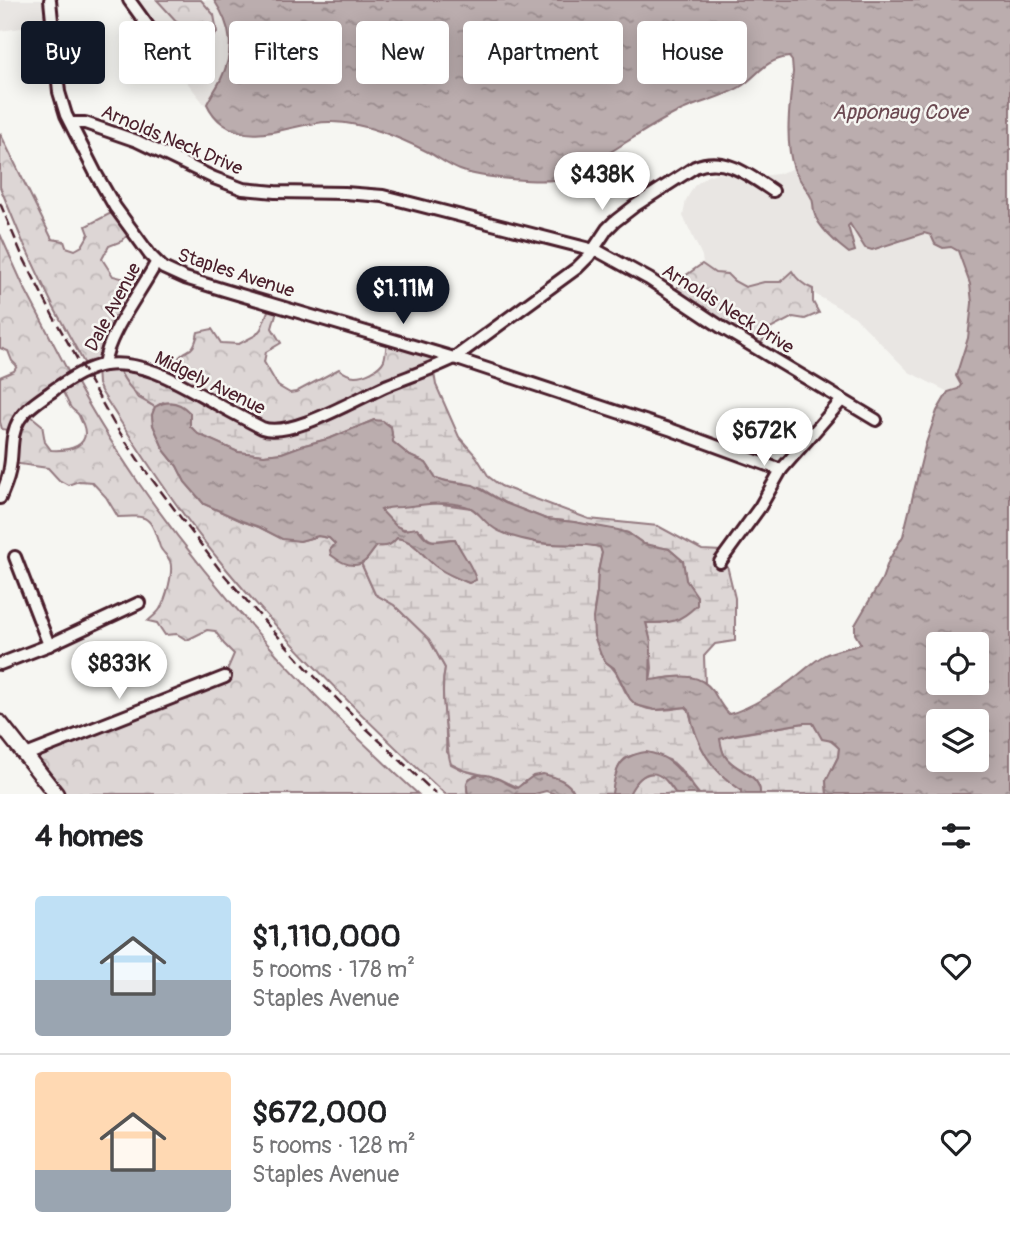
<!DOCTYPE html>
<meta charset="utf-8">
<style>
body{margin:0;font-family:Pangolin,sans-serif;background:#f6f6f6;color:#202124;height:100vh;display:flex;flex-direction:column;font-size:26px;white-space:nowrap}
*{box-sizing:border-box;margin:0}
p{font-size:23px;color:#757577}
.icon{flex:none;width:38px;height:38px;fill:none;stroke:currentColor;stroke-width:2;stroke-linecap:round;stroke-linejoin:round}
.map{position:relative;height:794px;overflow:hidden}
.side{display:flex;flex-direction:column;background:#fff;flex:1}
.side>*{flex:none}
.banner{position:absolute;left:21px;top:21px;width:970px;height:63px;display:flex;gap:14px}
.tools{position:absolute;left:926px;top:632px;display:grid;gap:14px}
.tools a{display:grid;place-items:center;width:63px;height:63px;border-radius:7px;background:#fff;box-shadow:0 4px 18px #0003;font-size:35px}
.price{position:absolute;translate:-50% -60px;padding:0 16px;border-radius:24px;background:#fff;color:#222;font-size:23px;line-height:46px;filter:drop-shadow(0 2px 4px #0008)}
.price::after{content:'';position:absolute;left:50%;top:42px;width:21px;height:16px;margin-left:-10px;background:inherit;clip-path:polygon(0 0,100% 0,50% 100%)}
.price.current{background:#111827;color:#fff}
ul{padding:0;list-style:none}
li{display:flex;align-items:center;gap:21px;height:175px;padding:0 35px}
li+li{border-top:2px solid #e0e0e0}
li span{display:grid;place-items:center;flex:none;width:196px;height:140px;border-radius:7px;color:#555}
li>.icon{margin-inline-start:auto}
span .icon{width:84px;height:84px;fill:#fffc;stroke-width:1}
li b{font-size:30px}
h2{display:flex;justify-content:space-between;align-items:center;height:84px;padding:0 35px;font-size:30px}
.pill{padding:0 24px;border-radius:7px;background:#fff;box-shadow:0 4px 18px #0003;font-size:24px;line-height:63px}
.pill.current{background:#111827;color:#fff}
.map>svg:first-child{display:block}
.built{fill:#e9e6e3}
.forest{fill:url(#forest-crowns);stroke:#947a80;stroke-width:2;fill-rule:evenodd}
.wetland{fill:url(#wetland-marsh);stroke:#947a80;stroke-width:2}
.water{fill:url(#water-ripples);stroke:#8e747a;stroke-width:2;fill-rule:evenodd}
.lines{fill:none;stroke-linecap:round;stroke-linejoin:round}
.minor-casing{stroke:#4a1f2b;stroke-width:16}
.major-casing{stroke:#4a1f2b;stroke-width:19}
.minor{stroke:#f6f6f2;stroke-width:10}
.major{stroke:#f6f6f2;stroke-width:14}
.rail{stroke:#4a1f2b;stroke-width:2.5;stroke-dasharray:10 5;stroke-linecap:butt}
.labels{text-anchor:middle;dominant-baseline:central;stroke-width:5;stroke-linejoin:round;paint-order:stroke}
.street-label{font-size:19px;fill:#4a1f2b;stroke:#f6f6f2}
.water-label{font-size:21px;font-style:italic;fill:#6c4a52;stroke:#f6f6f2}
</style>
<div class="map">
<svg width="1010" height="794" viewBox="0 0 1010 794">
<defs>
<pattern id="forest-crowns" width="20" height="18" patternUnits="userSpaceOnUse" patternTransform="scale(1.75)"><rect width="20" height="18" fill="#ddd6d5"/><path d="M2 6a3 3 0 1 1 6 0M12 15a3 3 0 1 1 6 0" fill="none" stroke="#bfb7b7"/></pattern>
<pattern id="wetland-marsh" width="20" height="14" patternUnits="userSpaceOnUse" patternTransform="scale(1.75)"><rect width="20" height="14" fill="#ddd6d5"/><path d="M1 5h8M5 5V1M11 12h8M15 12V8" fill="none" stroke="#bfb7b7"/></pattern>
<pattern id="water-ripples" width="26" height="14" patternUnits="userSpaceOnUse" patternTransform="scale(1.75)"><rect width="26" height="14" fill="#bbadae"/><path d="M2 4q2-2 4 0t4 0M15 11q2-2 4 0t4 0" fill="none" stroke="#9a8c8e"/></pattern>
</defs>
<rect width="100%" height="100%" fill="#f6f6f2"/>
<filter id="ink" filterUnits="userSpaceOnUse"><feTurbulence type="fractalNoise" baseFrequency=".0143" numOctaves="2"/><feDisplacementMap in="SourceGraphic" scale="14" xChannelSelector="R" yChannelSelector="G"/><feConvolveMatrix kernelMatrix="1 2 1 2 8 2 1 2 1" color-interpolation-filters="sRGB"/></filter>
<g filter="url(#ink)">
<g class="built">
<polygon points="0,0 50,0 51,20 32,22 21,28 0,31"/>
<polygon points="130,0 214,0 228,24 230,35 230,54 228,62 221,79 207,104 205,105 186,81 171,55"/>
<polygon points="794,168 811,196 814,205 814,213 835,242 849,252 853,242 848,226 850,223 856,233 880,249 925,233 931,235 936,244 943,248 951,247 958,251 970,284 972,303 968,338 956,376 961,385 958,389 948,392 909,372 855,317 813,293 813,289 805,286 796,278 780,282 764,282 745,287 734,281 727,274 715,273 703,265 702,256 683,216 686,200 694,186 707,176 716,173 760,176 778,174"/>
</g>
<g class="forest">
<polygon points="157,0 201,0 214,15 217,32 200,47"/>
<path d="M0,133L52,239L64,241L66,247L75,250L82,246L89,234L86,226L117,210L132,230L122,241L109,246L102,259L113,276L125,279L139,273L140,271L149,276L104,359L118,365L137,397L155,407L152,415L153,425L164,450L177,466L185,482L204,504L242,521L259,527L275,535L300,541L318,536L329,538L358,564L361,563L375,594L394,605L429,639L445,668C439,695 448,723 446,751L463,770L480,775L470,778L467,791L468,794H445C367,722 291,647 223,565C178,511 139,451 101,391L98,384L97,368L88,369L83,361L53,306L22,240L0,187Z"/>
<path d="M0,234L23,285L71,377L74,378C93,414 115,448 138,482C218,597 314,700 418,794H56L26,754L225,675L234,654L224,644L215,631L207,630L187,640L177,634L165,635L157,623L148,621C152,617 157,614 160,609C166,599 174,572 170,561C168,556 162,552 160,547C150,517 150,515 118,517L106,497L92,482L79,481L68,485L59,480L48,468L12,463L13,431L2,429L0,422V377L14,371L17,366L12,361L8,351L0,348ZM59,386C64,392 66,399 70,406C71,409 75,411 78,414C79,415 82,423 83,424C92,447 68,451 51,450L45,442L42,425L26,412Z"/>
<path d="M702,264L715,273L727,274L734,281L745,287L764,282H780L792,271C797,280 803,285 813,289V302L819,313L805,319L793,317L770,329L758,348L674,293L685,276Z"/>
<path d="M271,303L278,307L272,328L281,343L266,352L264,362L278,386L290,393L296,392L339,369C344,373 349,376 355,376C364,376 380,369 384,360C386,354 386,345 388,338L450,358L277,430L169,376C172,371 174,364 177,360C188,345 193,357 198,332L212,329L221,343L239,344L256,335L261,329Z"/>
</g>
<g class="wetland">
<path d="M122,363L277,430L433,367L436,385L459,437L476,456L489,477L501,486L589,519L658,526L702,550L722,551L724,553L735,598V641L715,644L704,656L705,683C686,673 670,677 650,681L652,668L649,634L646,622L661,623L692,589L686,581L683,561L669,549L644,544L628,533L574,522L546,519L505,503L482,489L464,483L446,481L436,478L426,463L410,456L393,442L391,427L374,420L331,438L301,446L282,453L264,455L238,452L197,434L190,426V413L163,402L155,407C135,395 126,386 117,365Z"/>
<path d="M435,503L471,508L500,531L538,543L548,544L591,545L600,547L602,553L598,572L597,592L594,609L606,662C617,670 619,679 625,691C638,715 663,711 686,707L689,710C697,746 710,770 741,790V794H699C690,784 682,767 669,760C664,758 657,758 652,756C620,749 617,766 612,794H575L572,788L525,781L518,788L499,779L463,770L451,764C447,752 448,743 446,730C444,709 441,689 445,668L429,639L394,605L375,594L361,563L365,561L377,546C387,547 390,546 396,538C418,541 421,557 438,567C447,574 459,579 469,583L475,580C471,565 461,554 455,539C440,538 430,547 422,531C401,530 392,528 381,510L386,507Z"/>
<path d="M804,723H813C818,735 830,739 839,748L838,757L826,781L827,794H760C761,774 735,771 725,756C722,752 721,745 719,739L724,737Z"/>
<path d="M655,773L664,778L676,794H629C635,781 641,774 655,773Z"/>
</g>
<g class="water">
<path d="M214,0H1010V794H827L826,781L838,757L839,748L832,741L822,739L813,723H804L732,735L720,739C721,744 722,752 725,756C734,771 761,774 760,794H741V790C710,770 697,746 689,710L686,707L655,710L636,705L630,699L614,668L606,662L601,655L594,636L593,618L597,592L598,572L602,553L600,547C579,542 557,547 536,542C522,539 502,535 491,526C483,521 479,512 471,508C449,499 424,505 401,507C394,507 388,507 381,510L396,526L404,530L417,528C420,531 422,534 425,537C432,545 446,539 455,539C461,553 473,566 476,580L469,583C459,579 447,574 438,568C422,557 417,541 397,538C390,546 387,547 377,546C373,550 369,558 365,561C354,570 340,562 331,555L330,550L335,544L329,538L318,536L300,541L282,539L259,527L242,521L204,504L185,482L177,466L164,450L153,425L152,415L155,407C168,399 180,402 190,413V426L198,434L238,452L264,455L282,453L301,446L331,438L374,420L383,421L391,427L393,442L410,456L426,463L436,478L446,481L473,485L505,503L546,519L574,522L618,530L628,533L644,544L669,549L683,561L686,580L697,596V605C679,623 670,623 646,623L651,642L650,680C672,678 697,669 713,691C718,699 722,708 729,714C749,709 781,689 797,676C806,669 814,661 823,656C835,649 848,649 861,644L855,634V625L882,579L889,560L903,536L925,446L937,411L948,392L958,389L961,385L956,376L968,338L972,303L970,284L958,251L951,247L943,248L935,244L931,235L924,233L872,250L865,248L850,224L848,226L855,251L849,253C838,245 817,226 814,212C813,207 814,202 811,197C806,187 798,179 794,169C784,141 790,101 793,72L792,61L789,57C763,60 759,75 740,87C720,99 696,102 676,113C654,124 633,138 612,151C597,161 583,173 566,178C545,184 481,178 460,170C449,166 439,158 428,152C398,137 366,123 332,122C297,120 256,148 223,124C215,118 211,113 207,104C211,95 217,88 221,79C235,50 232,27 214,0ZM976,644V682H938V644ZM976,721V760H938V721Z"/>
<path d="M646,752C674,756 682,775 699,794H676C660,767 644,766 629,794H612C616,768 618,756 646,752Z"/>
<path d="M543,774C556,777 569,781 575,794H555L546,791L535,794H468C466,785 465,779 475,776C491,771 503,783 517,788L533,776Z"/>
</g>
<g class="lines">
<g class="minor-casing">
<g id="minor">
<polyline points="50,0 59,92 66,115 96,174 115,207 150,255 163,268 185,278 224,290 454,358 672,430 781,470"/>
<polyline points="129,0 179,69"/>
<polyline points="71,123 85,123 137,141 214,178 243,189 275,192 345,193 383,196 598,251 649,279 724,329 876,420"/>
<path d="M104,365C108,333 141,292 156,263"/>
<path d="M0,498C4,488 9,478 10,467C13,451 10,435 19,420C27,407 43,398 55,389C70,379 86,368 104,365C145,359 184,386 219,405C233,413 247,420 262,428C291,439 359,397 388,385C410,376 432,369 454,358L577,268L589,256L607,229L614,222L636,205L695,167C724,155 749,175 773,191"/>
<polyline points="15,557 49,645"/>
<polyline points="720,562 760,507 781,470 842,400"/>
<polyline points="0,664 49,645 139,603"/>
<polyline points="26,755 225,677"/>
</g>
</g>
<g class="major-casing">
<polyline id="major" points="0,723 56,794"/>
</g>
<use href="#minor" class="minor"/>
<use href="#major" class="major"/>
<polyline class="rail" points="0,203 22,255 53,316 114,424 145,470 220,570 266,623 313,675 367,729 436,794"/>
</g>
</g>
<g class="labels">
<g class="street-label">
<text transform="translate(172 140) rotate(23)">Arnolds Neck Drive</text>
<text transform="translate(236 273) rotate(18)">Staples Avenue</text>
<text transform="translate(113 307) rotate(-62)">Dale Avenue</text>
<text transform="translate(728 309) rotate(32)">Arnolds Neck Drive</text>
<text transform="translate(210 383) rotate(26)">Midgely Avenue</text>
</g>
<g class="water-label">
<text x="900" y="112">Apponaug Cove</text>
</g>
</g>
</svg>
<div class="tools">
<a><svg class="icon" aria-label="locate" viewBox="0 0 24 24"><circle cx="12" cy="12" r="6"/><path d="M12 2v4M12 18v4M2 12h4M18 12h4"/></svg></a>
<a><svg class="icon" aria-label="layers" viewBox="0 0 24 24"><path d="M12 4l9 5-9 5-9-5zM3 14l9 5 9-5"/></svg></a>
</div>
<b class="price" style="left:602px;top:212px">$438K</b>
<b class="price current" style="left:403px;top:326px">$1.11M</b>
<b class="price" style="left:764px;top:468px">$672K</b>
<b class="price" style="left:119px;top:701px">$833K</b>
<div class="banner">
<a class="pill current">Buy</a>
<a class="pill">Rent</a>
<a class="pill">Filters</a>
<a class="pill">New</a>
<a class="pill">Apartment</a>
<a class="pill">House</a>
</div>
</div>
<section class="side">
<h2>4 homes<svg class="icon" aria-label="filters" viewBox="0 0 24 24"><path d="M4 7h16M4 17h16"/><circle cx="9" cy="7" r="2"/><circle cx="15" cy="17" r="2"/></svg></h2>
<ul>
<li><span style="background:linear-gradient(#bfe0f5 60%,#9aa5b1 0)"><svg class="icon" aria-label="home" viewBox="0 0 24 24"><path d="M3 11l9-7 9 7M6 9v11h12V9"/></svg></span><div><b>$1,110,000</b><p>5 rooms · 178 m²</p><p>Staples Avenue</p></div><svg class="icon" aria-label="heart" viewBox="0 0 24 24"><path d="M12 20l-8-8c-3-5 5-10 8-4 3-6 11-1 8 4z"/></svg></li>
<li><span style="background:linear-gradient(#ffd9b3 70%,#9aa5b1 0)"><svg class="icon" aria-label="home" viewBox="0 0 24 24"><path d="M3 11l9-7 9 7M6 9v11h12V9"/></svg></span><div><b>$672,000</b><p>5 rooms · 128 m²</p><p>Staples Avenue</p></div><svg class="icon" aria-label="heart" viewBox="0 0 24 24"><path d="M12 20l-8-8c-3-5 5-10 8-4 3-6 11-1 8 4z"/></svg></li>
</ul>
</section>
